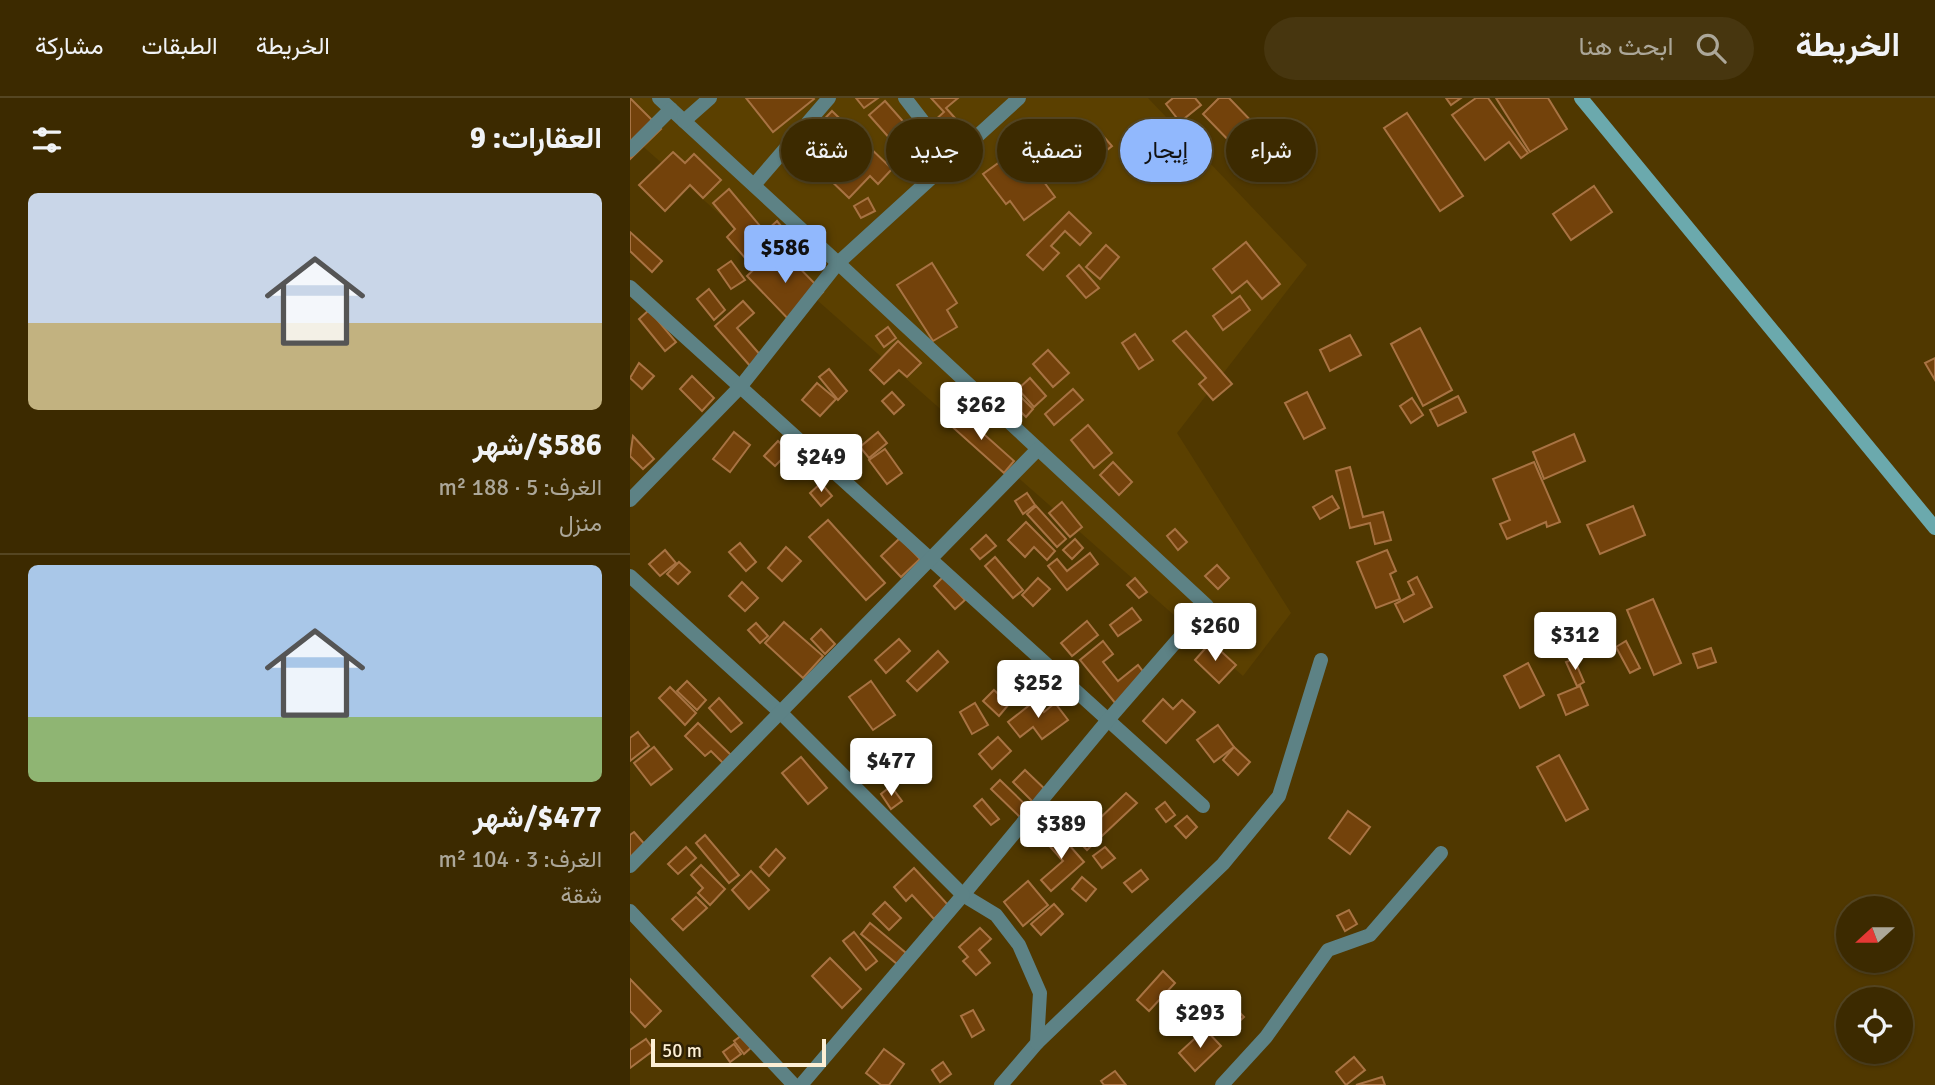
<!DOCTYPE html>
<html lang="ar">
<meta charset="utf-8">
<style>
body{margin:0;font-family:Signika,Vazirmatn,sans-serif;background:#47360f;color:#f1f3f6;direction:rtl;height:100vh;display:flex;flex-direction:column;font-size:26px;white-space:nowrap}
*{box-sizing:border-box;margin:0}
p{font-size:23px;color:#aca799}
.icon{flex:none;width:38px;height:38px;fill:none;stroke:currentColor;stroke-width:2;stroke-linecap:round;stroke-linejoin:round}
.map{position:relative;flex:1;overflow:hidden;direction:ltr}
.drawer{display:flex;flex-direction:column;background:#3c2a00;width:630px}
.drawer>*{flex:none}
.banner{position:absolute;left:21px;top:21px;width:665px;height:63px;direction:rtl;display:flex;gap:14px}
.needle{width:46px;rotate:249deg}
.buttons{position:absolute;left:1206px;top:798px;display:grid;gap:14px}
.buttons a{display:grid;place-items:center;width:77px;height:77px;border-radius:50%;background:#3c2a00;box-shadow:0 2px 5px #0004,0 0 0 2px #554622;font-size:35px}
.scale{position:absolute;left:21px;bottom:18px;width:175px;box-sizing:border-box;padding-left:7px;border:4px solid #fdefd5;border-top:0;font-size:19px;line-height:24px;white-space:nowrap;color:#fdefd5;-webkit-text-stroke:5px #2f2105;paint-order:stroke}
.price{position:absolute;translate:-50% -60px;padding:0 16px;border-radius:7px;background:#fff;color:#222;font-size:23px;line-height:46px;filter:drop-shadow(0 2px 4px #0008)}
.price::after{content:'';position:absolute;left:50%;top:42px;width:21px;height:16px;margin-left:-10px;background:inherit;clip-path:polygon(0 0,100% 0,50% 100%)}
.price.current{background:#91b8fd;color:#111}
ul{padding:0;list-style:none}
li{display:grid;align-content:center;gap:14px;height:371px;padding:0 28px}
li+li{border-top:2px solid #554622}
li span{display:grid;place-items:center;height:217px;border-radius:10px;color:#555}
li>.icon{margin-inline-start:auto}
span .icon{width:126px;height:126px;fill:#fffc;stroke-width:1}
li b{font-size:30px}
h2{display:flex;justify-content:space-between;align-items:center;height:84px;padding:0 28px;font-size:30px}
.chip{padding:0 24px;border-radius:32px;background:#3c2a00;box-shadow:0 2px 5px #0004,0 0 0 2px #554622;font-size:24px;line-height:63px}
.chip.current{background:#91b8fd;color:#111}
header{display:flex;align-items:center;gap:42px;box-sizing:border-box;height:98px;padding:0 35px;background:#3c2a00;border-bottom:2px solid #554622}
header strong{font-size:33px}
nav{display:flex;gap:38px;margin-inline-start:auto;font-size:24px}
.search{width:490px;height:63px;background:#47360f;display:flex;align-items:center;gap:18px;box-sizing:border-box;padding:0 24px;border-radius:38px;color:#aca799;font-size:26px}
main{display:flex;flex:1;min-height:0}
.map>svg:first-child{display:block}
.built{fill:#5b4000}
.building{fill:#73420b;stroke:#a87343;stroke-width:2}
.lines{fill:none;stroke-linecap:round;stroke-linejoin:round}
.minor{stroke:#5d8285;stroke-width:14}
.secondary{stroke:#6ba9ad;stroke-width:14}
</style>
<header>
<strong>الخريطة</strong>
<div class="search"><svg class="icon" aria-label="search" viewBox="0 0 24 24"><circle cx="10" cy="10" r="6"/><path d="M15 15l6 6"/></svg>ابحث هنا</div>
<nav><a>الخريطة</a><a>الطبقات</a><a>مشاركة</a></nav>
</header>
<main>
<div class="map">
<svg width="1305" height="987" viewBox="0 0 1305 987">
<rect width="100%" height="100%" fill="#503800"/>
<polygon class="built" points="0,0 518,0 677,167 547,335 661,515 613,578 0,37"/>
<g class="building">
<polygon points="0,0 31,31 0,61"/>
<polygon points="116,0 183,0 184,1 143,34"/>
<polygon points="226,0 248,0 234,10"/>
<polygon points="301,0 328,0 316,10 342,39 328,52 303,24 314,14"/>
<polygon points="543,0 565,0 571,7 550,24 536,6"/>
<polygon points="589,0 599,0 628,30 607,51 573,16"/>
<polygon points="816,0 831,0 821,7"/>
<polygon points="846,0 858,0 898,55 891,60 879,44 855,62 822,17"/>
<polygon points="866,0 918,0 937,31 900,54"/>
<polygon points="255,3 309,64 293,78 239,17"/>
<polygon points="202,13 262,71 248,86 240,78 219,100 167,50"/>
<polygon points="777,15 833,98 810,113 754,30"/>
<polygon points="467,31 482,48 457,68 443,50"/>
<polygon points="389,50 425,99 394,122 380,103 376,106 353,76"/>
<polygon points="43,54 55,65 64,56 91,82 73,100 60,87 35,113 9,87"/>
<polygon points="964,88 982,114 941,142 923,116"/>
<polygon points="99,91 135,134 147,123 168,149 158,158 147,146 122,168 97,139 105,131 83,105"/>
<polygon points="238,100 245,113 231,120 224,108"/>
<polygon points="439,114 461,135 450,147 435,133 421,148 429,155 413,172 397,157"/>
<polygon points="0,134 32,163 22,174 0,153"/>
<polygon points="616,144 650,186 632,201 617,183 602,195 583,171"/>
<polygon points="476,147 489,159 470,181 456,169"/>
<polygon points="148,148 193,194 163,226 117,178"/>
<polygon points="101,163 115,182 101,191 88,172"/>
<polygon points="302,165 327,205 317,212 327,229 303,243 267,187"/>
<polygon points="449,167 469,190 456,200 437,178"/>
<polygon points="79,191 95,212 84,222 67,201"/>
<polygon points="610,198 620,212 593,232 583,218"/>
<polygon points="113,203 124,215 107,230 132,259 121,269 85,228"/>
<polygon points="19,212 46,244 35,253 9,221"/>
<polygon points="258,229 266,240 254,249 246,238"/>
<polygon points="790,230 822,292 793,308 761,246"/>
<polygon points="556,233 602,286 583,302 569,286 576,280 543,243"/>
<polygon points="505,236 523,262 509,271 492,245"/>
<polygon points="720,237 731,257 700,273 690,252"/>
<polygon points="268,243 291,265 277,279 269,272 254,286 240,272"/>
<polygon points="418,252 439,275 423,289 403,266"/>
<polygon points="1305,260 1305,282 1295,265"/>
<polygon points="9,265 24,278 12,291 0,280"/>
<polygon points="199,271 217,293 208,302 189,279"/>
<polygon points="62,278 84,300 72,313 50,291"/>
<polygon points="400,280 416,298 404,309 388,291"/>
<polygon points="187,285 206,301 190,318 172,302"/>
<polygon points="443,291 453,302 424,327 415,316"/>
<polygon points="262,294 274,307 264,316 252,303"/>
<polygon points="677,294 695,330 674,341 655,305"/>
<polygon points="388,296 403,311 396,319 381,304"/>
<polygon points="828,298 836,314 808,328 800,312"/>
<polygon points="782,300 793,317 781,325 770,308"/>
<polygon points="328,313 384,363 374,375 318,325"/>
<polygon points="458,327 482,355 464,370 441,342"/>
<polygon points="104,334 120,347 100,374 83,361"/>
<polygon points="248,334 257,345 239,360 230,349"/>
<polygon points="944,336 955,363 914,381 903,354"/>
<polygon points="3,338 24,361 13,371 0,358"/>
<polygon points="148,343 159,354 145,368 134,358"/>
<polygon points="169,349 181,366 172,372 160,355"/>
<polygon points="255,351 272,375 257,386 239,362"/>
<polygon points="483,364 502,384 489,397 470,377"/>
<polygon points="904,364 930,424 917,429 916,424 877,441 870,426 880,422 863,381"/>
<polygon points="720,369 733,419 753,414 761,442 745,446 740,425 720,430 706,373"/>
<polygon points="191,385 202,398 191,408 180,395"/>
<polygon points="397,395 405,407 393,416 385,403"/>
<polygon points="702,398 709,410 690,421 683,409"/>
<polygon points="432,404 452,429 440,439 419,415"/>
<polygon points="406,408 436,441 427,449 397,416"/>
<polygon points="1003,408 1015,437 970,456 957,427"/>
<polygon points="198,422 255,485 236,502 179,439"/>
<polygon points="396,424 425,453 417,462 404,449 395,459 378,442"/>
<polygon points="545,431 557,444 548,452 537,438"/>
<polygon points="356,437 366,448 350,461 341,451"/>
<polygon points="270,440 290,461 271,479 251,458"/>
<polygon points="445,441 453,450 442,461 433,452"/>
<polygon points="110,445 126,464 116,473 99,454"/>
<polygon points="156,449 171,463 152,483 138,470"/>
<polygon points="35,452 46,465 30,478 19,466"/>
<polygon points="757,452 766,473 760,476 770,501 746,510 727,464"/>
<polygon points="460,455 468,466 437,492 418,468 427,461 437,473"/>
<polygon points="365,459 393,492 383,500 355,468"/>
<polygon points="49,464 60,474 48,486 37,476"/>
<polygon points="587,467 599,480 588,491 575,478"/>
<polygon points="313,479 335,502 325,511 304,488"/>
<polygon points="787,479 802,509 774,524 765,506 784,496 778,484"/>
<polygon points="408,480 420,491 403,508 392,497"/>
<polygon points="505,480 517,494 509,500 497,487"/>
<polygon points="112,484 128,500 115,513 99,498"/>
<polygon points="1023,501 1051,565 1024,577 997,512"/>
<polygon points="502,510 511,522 488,538 480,527"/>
<polygon points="457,523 468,537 442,558 431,545"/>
<polygon points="154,524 193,558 173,580 135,545"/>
<polygon points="126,525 138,538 130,545 118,532"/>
<polygon points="191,531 205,546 195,556 181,541"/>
<polygon points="269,541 280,553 256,575 245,562"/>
<polygon points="473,543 483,556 473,564 488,583 508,567 518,580 486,606 450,562"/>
<polygon points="996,543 1010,570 1000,575 986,549"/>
<polygon points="581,544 606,567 589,585 565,562"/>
<polygon points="1081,550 1086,564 1068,570 1063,556"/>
<polygon points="308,553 318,564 287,593 277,583"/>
<polygon points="944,561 954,584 947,588 936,564"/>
<polygon points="898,565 914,597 890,610 874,578"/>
<polygon points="389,576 398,588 382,601 373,589"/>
<polygon points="57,583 76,602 67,612 47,593"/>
<polygon points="241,583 265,617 243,632 219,599"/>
<polygon points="950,588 958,607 936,617 928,597"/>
<polygon points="40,589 66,615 55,627 29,600"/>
<polygon points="364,592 379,606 369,618 353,603"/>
<polygon points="89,600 112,625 101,634 79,610"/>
<polygon points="533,601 543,611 552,602 565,614 536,645 513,623"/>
<polygon points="406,602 414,614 425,605 438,622 412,641 403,629 390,639 378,624"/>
<polygon points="345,605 358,627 342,636 330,614"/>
<polygon points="68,625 101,657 93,665 81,653 75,658 55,638"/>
<polygon points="588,627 604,649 584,664 567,642"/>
<polygon points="8,634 19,648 0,663 0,640"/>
<polygon points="368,639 381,653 362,671 349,656"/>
<polygon points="24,649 42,671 21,687 4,665"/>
<polygon points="604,649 620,664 608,677 593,662"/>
<polygon points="273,651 283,665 272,673 262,659"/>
<polygon points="929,657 958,711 936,723 907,669"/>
<polygon points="171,659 197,690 178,706 152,675"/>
<polygon points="395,672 420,696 408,709 383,684"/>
<polygon points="370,682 404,715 395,724 361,691"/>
<polygon points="261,688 272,703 261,711 251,696"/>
<polygon points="496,695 507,705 457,752 429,723 447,706 465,725"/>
<polygon points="352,701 369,721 361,727 344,708"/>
<polygon points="535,704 545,717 536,724 526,711"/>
<polygon points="718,713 740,729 720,756 699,740"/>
<polygon points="557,718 567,729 556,740 545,728"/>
<polygon points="426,732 454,764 421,793 411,782 433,763 414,742"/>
<polygon points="4,734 17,749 0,764 0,737"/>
<polygon points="75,737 109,777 99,785 66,745"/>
<polygon points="56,749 66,760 48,776 38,766"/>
<polygon points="475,749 485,760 472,770 463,758"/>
<polygon points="146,751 155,760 139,778 130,769"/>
<polygon points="71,767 95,791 80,807 68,795 73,790 61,777"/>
<polygon points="284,770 318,807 304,821 282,797 276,803 264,789"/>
<polygon points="511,772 518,781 502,794 494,785"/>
<polygon points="121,773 139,792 119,811 102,792"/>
<polygon points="452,779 466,791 456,803 442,791"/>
<polygon points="398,783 418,807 393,828 374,804"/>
<polygon points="66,799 77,810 53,832 42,821"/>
<polygon points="255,804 271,820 259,832 243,816"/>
<polygon points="424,806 433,816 411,837 401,826"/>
<polygon points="719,812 727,826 715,833 707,818"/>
<polygon points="240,825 276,855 267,866 231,836"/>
<polygon points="350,830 361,841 349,852 360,865 346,877 333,863 338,859 329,849"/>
<polygon points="224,834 247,863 236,872 213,843"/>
<polygon points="200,860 231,891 212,910 182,878"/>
<polygon points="533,873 545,885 519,913 507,902"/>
<polygon points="0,881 31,913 15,929 0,913"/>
<polygon points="593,897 614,919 597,935 576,914"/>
<polygon points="343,912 354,932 342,939 331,918"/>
<polygon points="575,931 591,948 565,973 549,955"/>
<polygon points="115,935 124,947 114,956 104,943"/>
<polygon points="16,941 24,952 0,970 0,952"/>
<polygon points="104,946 111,956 100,964 93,954"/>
<polygon points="254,951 274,966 259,987 251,987 236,975"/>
<polygon points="724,959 735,972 716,987 706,974"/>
<polygon points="313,964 321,976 310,984 302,972"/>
<polygon points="485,973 496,987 474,987 471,983"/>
<polygon points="752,979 755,987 726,987"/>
</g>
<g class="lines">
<g class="minor">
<polyline points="29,0 208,165 389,0"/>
<polyline points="275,0 322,61"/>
<polyline points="54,23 80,0"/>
<polyline points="0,52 41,11"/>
<polyline points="124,87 199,0"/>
<polyline points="0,189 573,708"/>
<polyline points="0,402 111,288 208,165 577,508 478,622 333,797 366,817 389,847 410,895 407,945 371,987"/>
<polyline points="0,478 151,615 333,797 171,987"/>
<polyline points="0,768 408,351"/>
<polyline points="0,813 164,987"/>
<polyline points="407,945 593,766 649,698 691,562"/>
<polyline points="592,987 636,939 698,852 740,837 811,755"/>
</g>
<polyline class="secondary" points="951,0 1305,430"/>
</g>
</svg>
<div class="buttons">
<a><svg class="needle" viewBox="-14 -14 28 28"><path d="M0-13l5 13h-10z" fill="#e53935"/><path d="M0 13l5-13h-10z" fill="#aca799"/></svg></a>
<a><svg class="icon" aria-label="locate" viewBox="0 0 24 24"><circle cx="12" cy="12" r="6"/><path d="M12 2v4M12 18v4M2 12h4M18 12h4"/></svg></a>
</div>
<div class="scale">50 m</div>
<b class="price current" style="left:155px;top:187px">$586</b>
<b class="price" style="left:351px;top:344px">$262</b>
<b class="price" style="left:191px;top:396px">$249</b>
<b class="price" style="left:585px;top:565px">$260</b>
<b class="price" style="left:945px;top:574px">$312</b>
<b class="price" style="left:408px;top:622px">$252</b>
<b class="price" style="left:261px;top:700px">$477</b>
<b class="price" style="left:431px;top:763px">$389</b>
<b class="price" style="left:570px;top:952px">$293</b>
<div class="banner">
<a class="chip">شراء</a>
<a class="chip current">إيجار</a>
<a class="chip">تصفية</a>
<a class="chip">جديد</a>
<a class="chip">شقة</a>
</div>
</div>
<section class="drawer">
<h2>العقارات: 9<svg class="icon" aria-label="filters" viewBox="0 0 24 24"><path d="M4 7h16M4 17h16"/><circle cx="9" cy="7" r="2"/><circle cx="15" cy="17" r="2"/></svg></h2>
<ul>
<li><span style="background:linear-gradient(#c9d6e8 60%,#c2b280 0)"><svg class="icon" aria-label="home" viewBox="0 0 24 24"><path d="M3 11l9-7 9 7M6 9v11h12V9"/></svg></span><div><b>$586/شهر</b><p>الغرف: 5 · 188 m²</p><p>منزل</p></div></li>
<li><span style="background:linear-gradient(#a9c7e8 70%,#8fb573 0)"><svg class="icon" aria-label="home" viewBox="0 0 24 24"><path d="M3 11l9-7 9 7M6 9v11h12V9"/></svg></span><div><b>$477/شهر</b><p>الغرف: 3 · 104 m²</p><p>شقة</p></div></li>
</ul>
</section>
</main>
